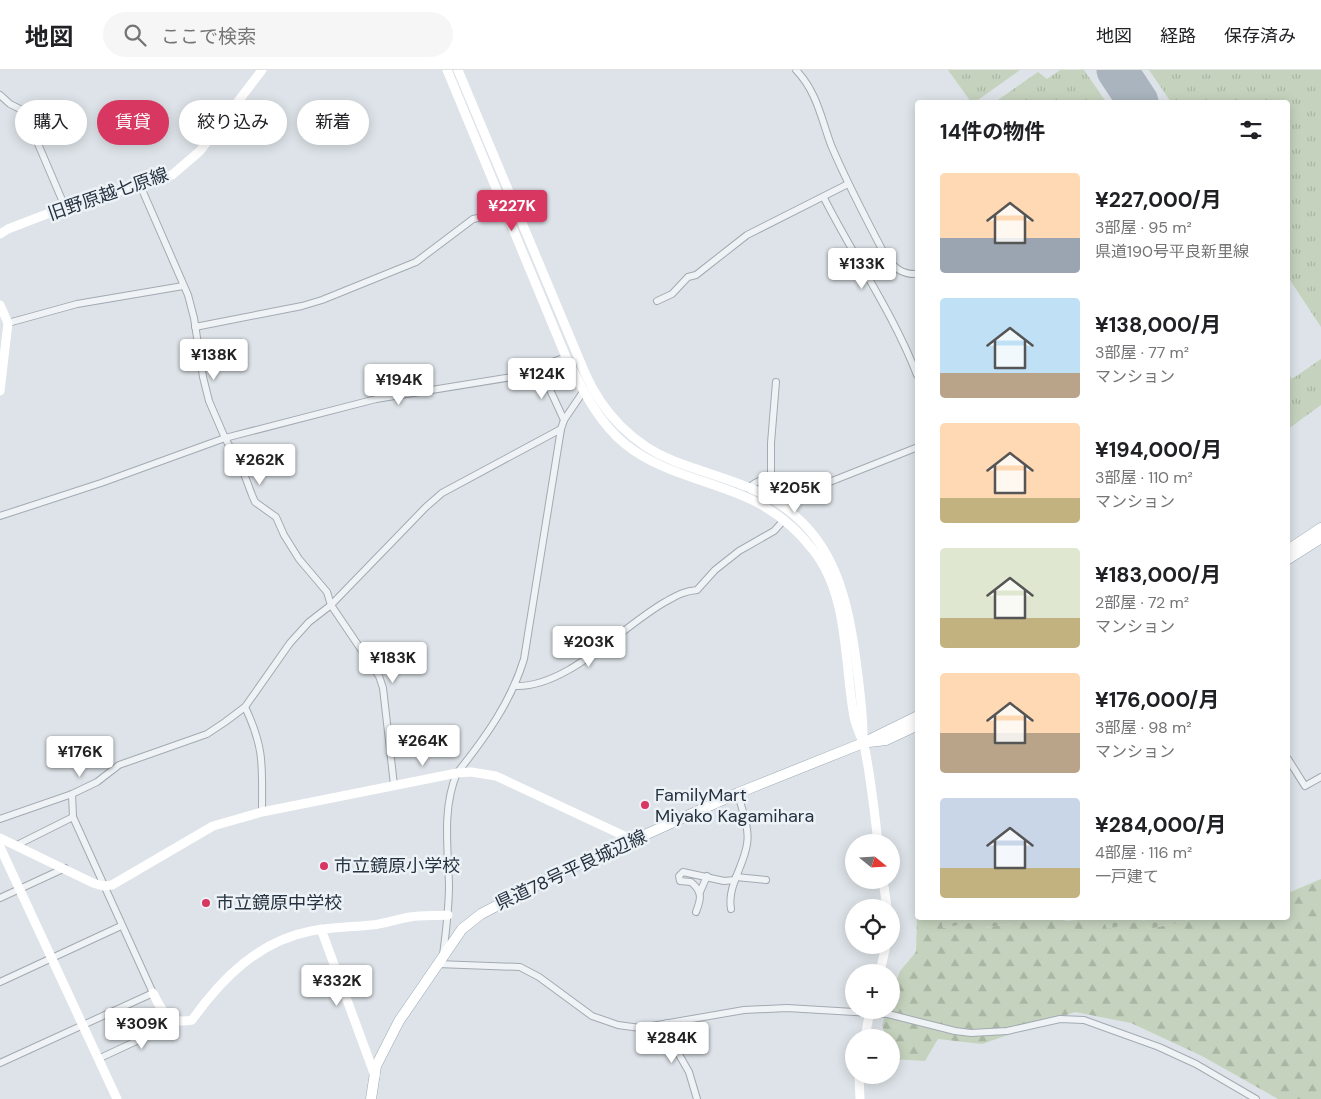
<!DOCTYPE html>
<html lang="ja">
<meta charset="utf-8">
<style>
body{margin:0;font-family:"DM Sans","Noto Sans JP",sans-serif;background:#f6f6f6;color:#202124;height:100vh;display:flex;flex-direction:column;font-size:19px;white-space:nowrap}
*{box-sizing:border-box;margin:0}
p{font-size:16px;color:#757577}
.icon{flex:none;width:28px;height:28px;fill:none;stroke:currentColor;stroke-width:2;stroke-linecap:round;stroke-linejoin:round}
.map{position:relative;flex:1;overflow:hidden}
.panel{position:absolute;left:915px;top:30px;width:375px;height:820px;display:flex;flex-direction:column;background:#fff;border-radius:5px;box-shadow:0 2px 12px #0003}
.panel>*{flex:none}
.banner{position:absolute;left:15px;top:30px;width:475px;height:45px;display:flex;gap:10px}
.needle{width:32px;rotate:108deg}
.fabs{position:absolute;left:845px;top:764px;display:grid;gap:10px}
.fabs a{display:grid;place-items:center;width:55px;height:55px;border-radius:50%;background:#fff;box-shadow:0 2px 12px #0003;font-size:25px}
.price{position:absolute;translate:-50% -42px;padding:0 11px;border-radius:5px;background:#fff;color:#222;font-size:16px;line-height:32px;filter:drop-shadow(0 1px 2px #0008)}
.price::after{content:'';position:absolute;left:50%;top:30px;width:15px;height:11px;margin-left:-8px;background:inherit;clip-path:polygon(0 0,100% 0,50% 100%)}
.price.selected{background:#d83761;color:#fff}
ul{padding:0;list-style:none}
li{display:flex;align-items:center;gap:15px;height:125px;padding:0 25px}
li span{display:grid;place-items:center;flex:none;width:140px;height:100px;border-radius:5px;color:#555}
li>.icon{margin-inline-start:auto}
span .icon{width:60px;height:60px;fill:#fffc;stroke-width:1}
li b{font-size:21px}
h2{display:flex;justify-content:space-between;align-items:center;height:60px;padding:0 25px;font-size:21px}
.chip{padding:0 18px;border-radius:22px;background:#fff;box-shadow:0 2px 12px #0003;font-size:18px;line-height:45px}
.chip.selected{background:#d83761;color:#fff}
header{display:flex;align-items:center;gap:30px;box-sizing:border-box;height:70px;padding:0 25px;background:#fff;border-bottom:1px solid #e0e0e0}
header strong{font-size:24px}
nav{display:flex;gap:28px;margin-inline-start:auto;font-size:18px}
.search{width:350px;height:45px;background:#f6f6f6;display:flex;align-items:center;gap:12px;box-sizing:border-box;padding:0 18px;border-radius:28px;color:#757577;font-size:19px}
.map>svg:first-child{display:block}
.grass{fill:url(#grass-tufts)}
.forest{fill:url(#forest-firs)}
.cemetery{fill:url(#cemetery-stones)}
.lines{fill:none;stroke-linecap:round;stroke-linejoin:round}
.runway{stroke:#aab4be;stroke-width:41}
.street-casing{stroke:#a2aab2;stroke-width:8}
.primary-casing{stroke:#9ca9b5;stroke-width:11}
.street{stroke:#f0f3f6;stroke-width:6}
.secondary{stroke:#fff;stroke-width:9}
.primary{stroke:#fff;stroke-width:10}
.poi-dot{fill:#d83761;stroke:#edf2f6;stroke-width:2}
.labels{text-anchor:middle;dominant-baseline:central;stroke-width:5;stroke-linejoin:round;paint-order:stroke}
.street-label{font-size:18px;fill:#263240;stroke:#edf2f6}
.poi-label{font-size:18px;fill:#263240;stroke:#edf2f6;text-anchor:start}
</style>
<header>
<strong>地図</strong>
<div class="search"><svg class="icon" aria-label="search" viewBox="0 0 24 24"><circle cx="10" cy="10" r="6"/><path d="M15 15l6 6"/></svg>ここで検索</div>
<nav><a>地図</a><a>経路</a><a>保存済み</a></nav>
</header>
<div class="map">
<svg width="1321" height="1029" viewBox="0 0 1321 1029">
<defs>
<pattern id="grass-tufts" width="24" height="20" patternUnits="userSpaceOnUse" patternTransform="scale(1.25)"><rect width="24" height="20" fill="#c5d3be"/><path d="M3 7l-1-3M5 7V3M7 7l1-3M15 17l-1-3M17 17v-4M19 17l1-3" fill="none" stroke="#a9b6a4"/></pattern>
<pattern id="forest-firs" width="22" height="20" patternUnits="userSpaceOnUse" patternTransform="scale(1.25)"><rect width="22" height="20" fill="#c5d3be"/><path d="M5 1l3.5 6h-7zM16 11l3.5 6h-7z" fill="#a9b6a4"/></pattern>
<pattern id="cemetery-stones" width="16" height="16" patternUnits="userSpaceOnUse" patternTransform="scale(1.25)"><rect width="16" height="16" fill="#c5d3be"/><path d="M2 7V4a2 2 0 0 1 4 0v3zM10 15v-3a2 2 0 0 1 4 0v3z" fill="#a9b6a4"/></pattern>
</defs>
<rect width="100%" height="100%" fill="#dde3e8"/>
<g class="grass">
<polygon points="948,0 1020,0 975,32 971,32"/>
<polygon points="1060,0 1084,0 1106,32 995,32 1038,2 1047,9"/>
<polygon points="1149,0 1321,0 1321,257 1288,207 1288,32 1171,32"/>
<polygon points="1321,289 1321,335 1288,359 1288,303 1292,309"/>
</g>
<polygon class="forest" points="1321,809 1321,1029 1278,1029 1202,986 1131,953 1075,942 982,974 938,969 925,991 893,989 891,968 886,967 882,955 887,940 891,940 891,926 900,901 916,882 917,845 918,848 941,848 943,858 983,850 986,858 1039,848 1064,848 1065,851 1103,848 1107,858 1145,850 1149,859 1198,848 1288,848 1288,823"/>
<g class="cemetery">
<polygon points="941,848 1039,848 985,858 983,850 943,858"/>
<polygon points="1103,848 1198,848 1149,859 1145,850 1107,859"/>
</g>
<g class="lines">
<polyline class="runway" points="1117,0 1138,32"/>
<g class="street-casing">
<g id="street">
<path d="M796,0C817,22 821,48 831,75C847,113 866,149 885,185C894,198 902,205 918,204"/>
<polyline points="0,25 10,34 24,41 65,137"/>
<polyline points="140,115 188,225 194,248 203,307 209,331 225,368 243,401 252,425 255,432 276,447 284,465 299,489 327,522 331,535 379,606 383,618 394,715"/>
<path d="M824,128C854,187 893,243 917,305"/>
<polyline points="657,231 672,224 688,207 696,205 747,165 848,114"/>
<polyline points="8,253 77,234 183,216"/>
<polyline points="195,257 302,236 322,230 416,192 473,149 507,142"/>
<polyline points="540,298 564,350"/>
<polyline points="771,407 771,373 776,312"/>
<path d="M748,418C773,398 784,414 811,415C817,415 822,414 827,413L918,377"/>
<polyline points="0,446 101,413 225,368 376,329 512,307 566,287"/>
<path d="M515,616C567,618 621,557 665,532C676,526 684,521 697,520L715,500L739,481L774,461L784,450"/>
<path d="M245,637C265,679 262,697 262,742"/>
<polyline points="1288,689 1305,716 1321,707"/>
<polyline points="0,749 72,724 97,712 119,695 207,664 225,652 245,637 290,573 309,552 331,535 426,437 442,423 561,359"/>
<polyline points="17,775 73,747"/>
<polyline points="736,807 766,810"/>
<polyline points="700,822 707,806"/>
<polyline points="0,828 65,798"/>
<path d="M731,839C727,816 744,796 747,774C750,758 741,738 738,723"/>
<path d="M696,842C701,829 703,822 691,812L680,811L679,806L683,802L724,811L735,810"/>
<path d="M443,885C446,862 449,839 449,815C448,778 442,738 457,703C485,668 511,632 524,589L561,359L564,350L585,319"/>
<polyline points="437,894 520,897 539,907 592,946 618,955 640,958 744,940 787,938 888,944 955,961 971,963 1007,961 1060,949 1084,950 1159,977 1196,994 1256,1029"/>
<polyline points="0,912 121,856"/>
<polyline points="667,953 673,974 689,1002 697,1029"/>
<polyline points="98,989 158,961 174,950"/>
<polyline points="0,993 153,923 73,747 72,724"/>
</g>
</g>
<g class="primary-casing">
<g id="primary">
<polyline points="1288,480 1321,458"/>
<polyline points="1288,489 1321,468"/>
<polyline points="869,672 886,670 918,655"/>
<polyline points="371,1029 376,996 399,951 462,859 481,844 558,804 738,723 863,673 918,646"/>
</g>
</g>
<use href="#street" class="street"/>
<g class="secondary">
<path d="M447,0L566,287C582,318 597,351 625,374C662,404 710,410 752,430C775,441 797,459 813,480C849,525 844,593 854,647C856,657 861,666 864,675C871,707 874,740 878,772"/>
<path d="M458,0L585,303C602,342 633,375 674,391C702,402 732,409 759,422C830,457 846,517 856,590C859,615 863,640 863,665"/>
<polyline points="0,164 8,159 65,137 172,105 200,81 262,0"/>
<polyline points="0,235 8,253 0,321"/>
<polyline points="0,768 93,813 103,816 112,815 213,756 262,742 457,703 471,702 496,706 633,770"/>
<polyline points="0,777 117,1029"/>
<polyline points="883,810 887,838"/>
<polyline points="321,859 375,1006"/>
<polyline points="880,902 886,875"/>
<path d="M153,923C162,942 169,955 192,950C222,908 259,871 311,861C331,857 352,857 372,855C385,854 397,849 410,847C422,845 436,846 448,845"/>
<polyline points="865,968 870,940"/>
<polyline points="859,1005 860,1029"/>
</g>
<use href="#primary" class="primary"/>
</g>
<g class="poi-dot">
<circle cx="645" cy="735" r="5"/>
<circle cx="324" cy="796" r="5"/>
<circle cx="206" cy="833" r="5"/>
</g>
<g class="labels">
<g class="street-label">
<text transform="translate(108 124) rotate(-19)">旧野原越七原線</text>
<text transform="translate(571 800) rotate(-25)">県道78号平良城辺線</text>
</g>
<g class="poi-label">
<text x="655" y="725">FamilyMart<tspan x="655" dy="21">Miyako Kagamihara</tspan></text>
<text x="334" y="796">市立鏡原小学校</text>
<text x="216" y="833">市立鏡原中学校</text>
</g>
</g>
</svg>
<div class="fabs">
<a><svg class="needle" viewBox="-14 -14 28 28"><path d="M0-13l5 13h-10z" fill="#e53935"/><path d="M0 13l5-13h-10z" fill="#757577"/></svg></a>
<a><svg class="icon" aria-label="locate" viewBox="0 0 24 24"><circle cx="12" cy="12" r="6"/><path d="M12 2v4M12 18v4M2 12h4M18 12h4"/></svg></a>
<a>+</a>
<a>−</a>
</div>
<b class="price selected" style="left:512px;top:162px">¥227K</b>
<b class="price" style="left:862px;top:220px">¥133K</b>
<b class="price" style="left:214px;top:311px">¥138K</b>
<b class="price" style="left:542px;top:330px">¥124K</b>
<b class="price" style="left:399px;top:336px">¥194K</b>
<b class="price" style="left:260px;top:416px">¥262K</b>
<b class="price" style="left:795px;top:444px">¥205K</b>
<b class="price" style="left:589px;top:598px">¥203K</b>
<b class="price" style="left:393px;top:614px">¥183K</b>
<b class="price" style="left:423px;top:697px">¥264K</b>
<b class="price" style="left:80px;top:708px">¥176K</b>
<b class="price" style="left:337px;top:937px">¥332K</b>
<b class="price" style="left:142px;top:980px">¥309K</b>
<b class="price" style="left:672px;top:994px">¥284K</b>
<div class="banner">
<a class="chip">購入</a>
<a class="chip selected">賃貸</a>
<a class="chip">絞り込み</a>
<a class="chip">新着</a>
</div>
<section class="panel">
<h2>14件の物件<svg class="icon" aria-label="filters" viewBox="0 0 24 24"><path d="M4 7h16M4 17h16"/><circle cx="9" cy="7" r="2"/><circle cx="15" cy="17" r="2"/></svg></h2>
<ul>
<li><span style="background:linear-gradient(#ffd9b3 65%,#9aa5b1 0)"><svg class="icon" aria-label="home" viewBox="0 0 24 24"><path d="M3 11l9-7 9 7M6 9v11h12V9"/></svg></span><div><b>¥227,000/月</b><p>3部屋 · 95 m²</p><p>県道190号平良新里線</p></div></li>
<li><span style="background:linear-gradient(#bfe0f5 75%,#b9a48a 0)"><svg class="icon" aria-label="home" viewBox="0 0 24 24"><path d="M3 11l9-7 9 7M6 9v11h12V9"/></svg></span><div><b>¥138,000/月</b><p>3部屋 · 77 m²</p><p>マンション</p></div></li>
<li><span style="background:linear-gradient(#ffd9b3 75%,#c2b280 0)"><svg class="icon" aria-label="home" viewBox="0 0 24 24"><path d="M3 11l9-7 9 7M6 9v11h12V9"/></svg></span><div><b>¥194,000/月</b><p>3部屋 · 110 m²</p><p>マンション</p></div></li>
<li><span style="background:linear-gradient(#dfe7d0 70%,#c2b280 0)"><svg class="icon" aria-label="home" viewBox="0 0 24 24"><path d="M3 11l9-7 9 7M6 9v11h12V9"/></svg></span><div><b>¥183,000/月</b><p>2部屋 · 72 m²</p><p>マンション</p></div></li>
<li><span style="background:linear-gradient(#ffd9b3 60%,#b9a48a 0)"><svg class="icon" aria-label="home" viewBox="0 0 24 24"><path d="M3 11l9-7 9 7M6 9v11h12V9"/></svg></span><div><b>¥176,000/月</b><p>3部屋 · 98 m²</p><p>マンション</p></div></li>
<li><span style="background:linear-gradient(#c9d6e8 70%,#c2b280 0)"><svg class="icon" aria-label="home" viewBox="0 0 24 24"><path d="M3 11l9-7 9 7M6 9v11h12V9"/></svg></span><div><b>¥284,000/月</b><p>4部屋 · 116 m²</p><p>一戸建て</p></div></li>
</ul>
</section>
</div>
